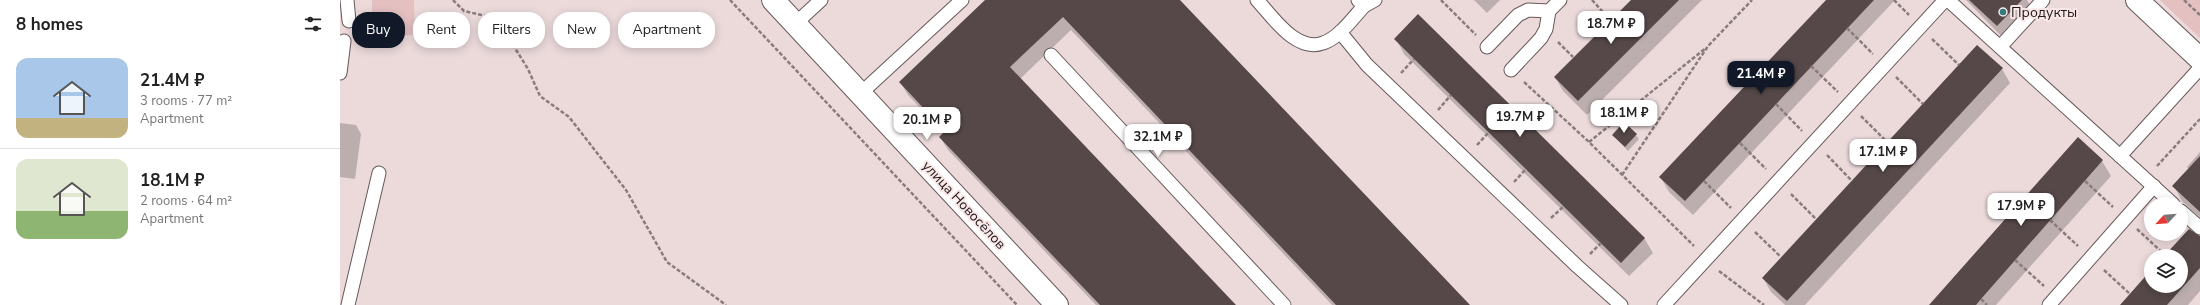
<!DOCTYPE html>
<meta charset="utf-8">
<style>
body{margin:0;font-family:"Nunito Sans",sans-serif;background:#f2f2f2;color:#222;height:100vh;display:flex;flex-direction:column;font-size:15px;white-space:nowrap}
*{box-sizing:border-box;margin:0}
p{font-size:13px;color:#767676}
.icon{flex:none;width:22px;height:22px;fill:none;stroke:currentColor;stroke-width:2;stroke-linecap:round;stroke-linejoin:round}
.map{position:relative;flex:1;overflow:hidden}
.side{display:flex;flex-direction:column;background:#fff;width:340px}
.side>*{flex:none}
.top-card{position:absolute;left:12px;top:12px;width:380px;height:36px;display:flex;gap:8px}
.needle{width:26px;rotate:244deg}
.controls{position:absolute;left:1804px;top:197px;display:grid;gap:8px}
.controls a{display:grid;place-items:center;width:44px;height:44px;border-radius:50%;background:#fff;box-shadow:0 2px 10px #0003;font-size:20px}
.price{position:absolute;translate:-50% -34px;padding:0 9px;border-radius:8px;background:#fff;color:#222;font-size:13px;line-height:26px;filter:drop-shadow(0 1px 2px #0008)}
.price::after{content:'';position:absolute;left:50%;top:24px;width:12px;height:9px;margin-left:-6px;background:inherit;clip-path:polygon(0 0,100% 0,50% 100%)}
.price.active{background:#111827;color:#fff}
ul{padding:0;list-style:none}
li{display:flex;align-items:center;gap:12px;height:100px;padding:0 16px}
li+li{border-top:1px solid #e0e0e0}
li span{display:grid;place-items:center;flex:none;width:112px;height:80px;border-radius:12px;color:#555}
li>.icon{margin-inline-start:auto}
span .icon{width:48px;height:48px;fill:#fffc;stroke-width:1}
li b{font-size:17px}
h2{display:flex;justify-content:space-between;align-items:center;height:48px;padding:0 16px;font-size:17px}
.pill{padding:0 14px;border-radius:16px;background:#fff;box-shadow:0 2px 10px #0003;font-size:14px;line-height:36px}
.pill.active{background:#111827;color:#fff}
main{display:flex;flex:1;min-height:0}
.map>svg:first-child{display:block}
.green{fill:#e4c0c1}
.shadow{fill:#0003}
.building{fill:#564848}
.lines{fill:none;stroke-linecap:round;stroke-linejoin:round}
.service-casing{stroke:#675959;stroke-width:15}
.minor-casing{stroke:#675959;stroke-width:24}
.path{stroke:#887c7d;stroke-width:2.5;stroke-dasharray:4 2;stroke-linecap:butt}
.service{stroke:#fff;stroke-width:13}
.minor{stroke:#fff;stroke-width:22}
.poi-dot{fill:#327b7c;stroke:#f9e7e8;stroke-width:1.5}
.labels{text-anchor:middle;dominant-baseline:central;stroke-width:4;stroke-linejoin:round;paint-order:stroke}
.poi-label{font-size:14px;fill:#1e1818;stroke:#f9e7e8;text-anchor:start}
.street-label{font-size:14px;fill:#1e1818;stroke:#f9e7e8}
</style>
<main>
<section class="side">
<h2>8 homes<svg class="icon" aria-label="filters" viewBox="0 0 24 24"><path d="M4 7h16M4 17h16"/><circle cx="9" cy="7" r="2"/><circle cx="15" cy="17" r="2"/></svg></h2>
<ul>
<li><span style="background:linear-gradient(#a9c7e8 75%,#c2b280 0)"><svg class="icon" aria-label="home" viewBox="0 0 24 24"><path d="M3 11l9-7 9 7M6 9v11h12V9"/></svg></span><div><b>21.4M ₽</b><p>3 rooms · 77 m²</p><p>Apartment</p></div></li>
<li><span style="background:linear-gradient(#dfe7d0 65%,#8fb573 0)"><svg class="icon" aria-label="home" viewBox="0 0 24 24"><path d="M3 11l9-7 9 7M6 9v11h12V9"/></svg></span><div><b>18.1M ₽</b><p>2 rooms · 64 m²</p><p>Apartment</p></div></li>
</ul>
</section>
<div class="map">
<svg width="1860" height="305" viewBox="0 0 1860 305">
<rect width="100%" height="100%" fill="#ecdadb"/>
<g class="green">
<polygon points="32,0 74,0 75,35 32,36"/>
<polygon points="1820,0 1860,0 1860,38"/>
</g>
<g class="shadow">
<polygon points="647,0 838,0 1128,305 992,305 731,30 680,79 895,305 756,305 608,150 600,137 604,133 568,95 560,82"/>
<polygon points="1134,0 1160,0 1147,13"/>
<polygon points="1292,0 1362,0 1247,115 1223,91 1215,77"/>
<polygon points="1487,0 1555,0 1353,215 1329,192 1321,178"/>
<polygon points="1626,0 1687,0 1694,12 1666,41"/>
<polygon points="1056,39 1304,238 1313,253 1289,276 1064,54"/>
<polygon points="1662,69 1670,83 1465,305 1445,305 1431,292 1423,278"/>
<polygon points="0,123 16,125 21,134 15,179 0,177"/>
<polygon points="1273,135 1296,135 1299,139 1288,151"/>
<polygon points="1738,139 1762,161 1771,176 1656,305 1591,305"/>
<polygon points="1860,152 1860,218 1842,201 1834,186 1849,170 1847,167"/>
<polygon points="1860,250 1860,291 1848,305 1781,305 1811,272 1811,286 1841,286 1841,256 1825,256"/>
</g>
<g class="building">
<polygon points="645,0 840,0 1130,305 996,305 723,17 670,67 896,305 760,305 599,137 605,131 559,82"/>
<polygon points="1291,0 1339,0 1238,101 1214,77"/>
<polygon points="1486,0 1534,0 1345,201 1319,177"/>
<polygon points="1629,0 1682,0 1657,26"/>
<polygon points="1078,14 1305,238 1281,263 1054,39"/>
<polygon points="1637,45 1663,68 1447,301 1422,278"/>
<polygon points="1284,122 1297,134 1285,147 1272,135"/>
<polygon points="1738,137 1763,160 1641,299 1636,305 1589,305"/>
<polygon points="1860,156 1860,212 1832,186"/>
<polygon points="1849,229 1860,236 1860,268 1827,305 1780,305 1811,270 1811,286 1841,286 1841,256 1824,256"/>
</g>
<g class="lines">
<g class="service-casing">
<g id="service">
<polyline points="7,0 9,21"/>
<path d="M917,0C932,16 956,53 983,43C999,38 1013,18 1024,6"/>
<polyline points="1018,0 1024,6 1035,0"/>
<polyline points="1608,0 1833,204"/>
<polyline points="455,24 481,0"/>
<polyline points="1000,32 1027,65 1237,266 1281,305"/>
<polyline points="1147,47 1178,15 1188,10 1209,11"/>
<polyline points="1660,47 1703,0"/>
<polyline points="711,55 944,305"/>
<polyline points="1171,70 1201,38 1206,29 1209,11 1220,0"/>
<polyline points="0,73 4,41"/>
<polyline points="520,94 622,0"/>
<polyline points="1780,156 1860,68"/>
<polyline points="1841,211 1860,228"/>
<polyline points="8,305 39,173"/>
<polyline points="1324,305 1605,0"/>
<polyline points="1709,305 1814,186"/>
</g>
</g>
<g class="minor-casing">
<g id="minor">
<polyline points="433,0 717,305"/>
<polyline points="1797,0 1860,59"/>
</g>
</g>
<g class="path">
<polyline points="113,0 124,11 150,17 168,37 188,69 200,96 229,117 286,190 327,262 386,305"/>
<polyline points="390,0 677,305"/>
<polyline points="1101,0 1136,35"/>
<polyline points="1252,0 1270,20"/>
<polyline points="1554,0 1569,15"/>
<polyline points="1844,0 1860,15"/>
<polyline points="1507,28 1533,54"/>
<polyline points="1592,39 1619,65"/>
<polyline points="1218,42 1233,57"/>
<polyline points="1471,66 1498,92"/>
<polyline points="1061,73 1074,59"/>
<polyline points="1556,77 1583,104"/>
<polyline points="1184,82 1249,142 1354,246"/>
<polyline points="1436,104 1462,131"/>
<polyline points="1098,110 1111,95"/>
<polyline points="1521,116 1547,142"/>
<polyline points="1249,142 1366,48"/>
<polyline points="1400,143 1426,169"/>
<polyline points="1137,145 1149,132"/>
<polyline points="1487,155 1512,181"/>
<polyline points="1817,166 1860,119"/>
<polyline points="1282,175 1368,46 1412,0"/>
<polyline points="1364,181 1391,208"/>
<polyline points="1745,181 1773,207"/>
<polyline points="1174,182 1186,169"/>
<polyline points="1451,194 1476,219"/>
<polyline points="1211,218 1224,206"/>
<polyline points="1710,220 1738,246"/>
<polyline points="1797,229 1825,255"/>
<polyline points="1415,232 1441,257"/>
<polyline points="1250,254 1261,243"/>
<polyline points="1675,260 1704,286"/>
<polyline points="1764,270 1790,294"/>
<polyline points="1379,271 1424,305"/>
<polyline points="1641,299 1647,305"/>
</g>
<use href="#service" class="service"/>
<use href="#minor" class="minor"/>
</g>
<circle class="poi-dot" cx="1663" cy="12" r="4"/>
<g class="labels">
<g class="poi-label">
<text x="1671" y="12">Продукты</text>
</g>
<g class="street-label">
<text transform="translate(624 205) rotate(47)">улица Новосёлов</text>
</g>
</g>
</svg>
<div class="controls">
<a><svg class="needle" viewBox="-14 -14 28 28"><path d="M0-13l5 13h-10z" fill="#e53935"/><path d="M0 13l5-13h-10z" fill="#767676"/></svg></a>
<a><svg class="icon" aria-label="layers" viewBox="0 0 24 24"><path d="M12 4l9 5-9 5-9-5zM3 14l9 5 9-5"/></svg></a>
</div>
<b class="price" style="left:1271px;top:45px">18.7M ₽</b>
<b class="price active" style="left:1421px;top:95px">21.4M ₽</b>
<b class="price" style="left:1284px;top:134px">18.1M ₽</b>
<b class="price" style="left:1180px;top:138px">19.7M ₽</b>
<b class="price" style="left:587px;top:141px">20.1M ₽</b>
<b class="price" style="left:818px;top:158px">32.1M ₽</b>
<b class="price" style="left:1543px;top:173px">17.1M ₽</b>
<b class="price" style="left:1681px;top:227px">17.9M ₽</b>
<div class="top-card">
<a class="pill active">Buy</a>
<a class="pill">Rent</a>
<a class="pill">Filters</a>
<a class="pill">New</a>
<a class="pill">Apartment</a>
</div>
</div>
</main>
